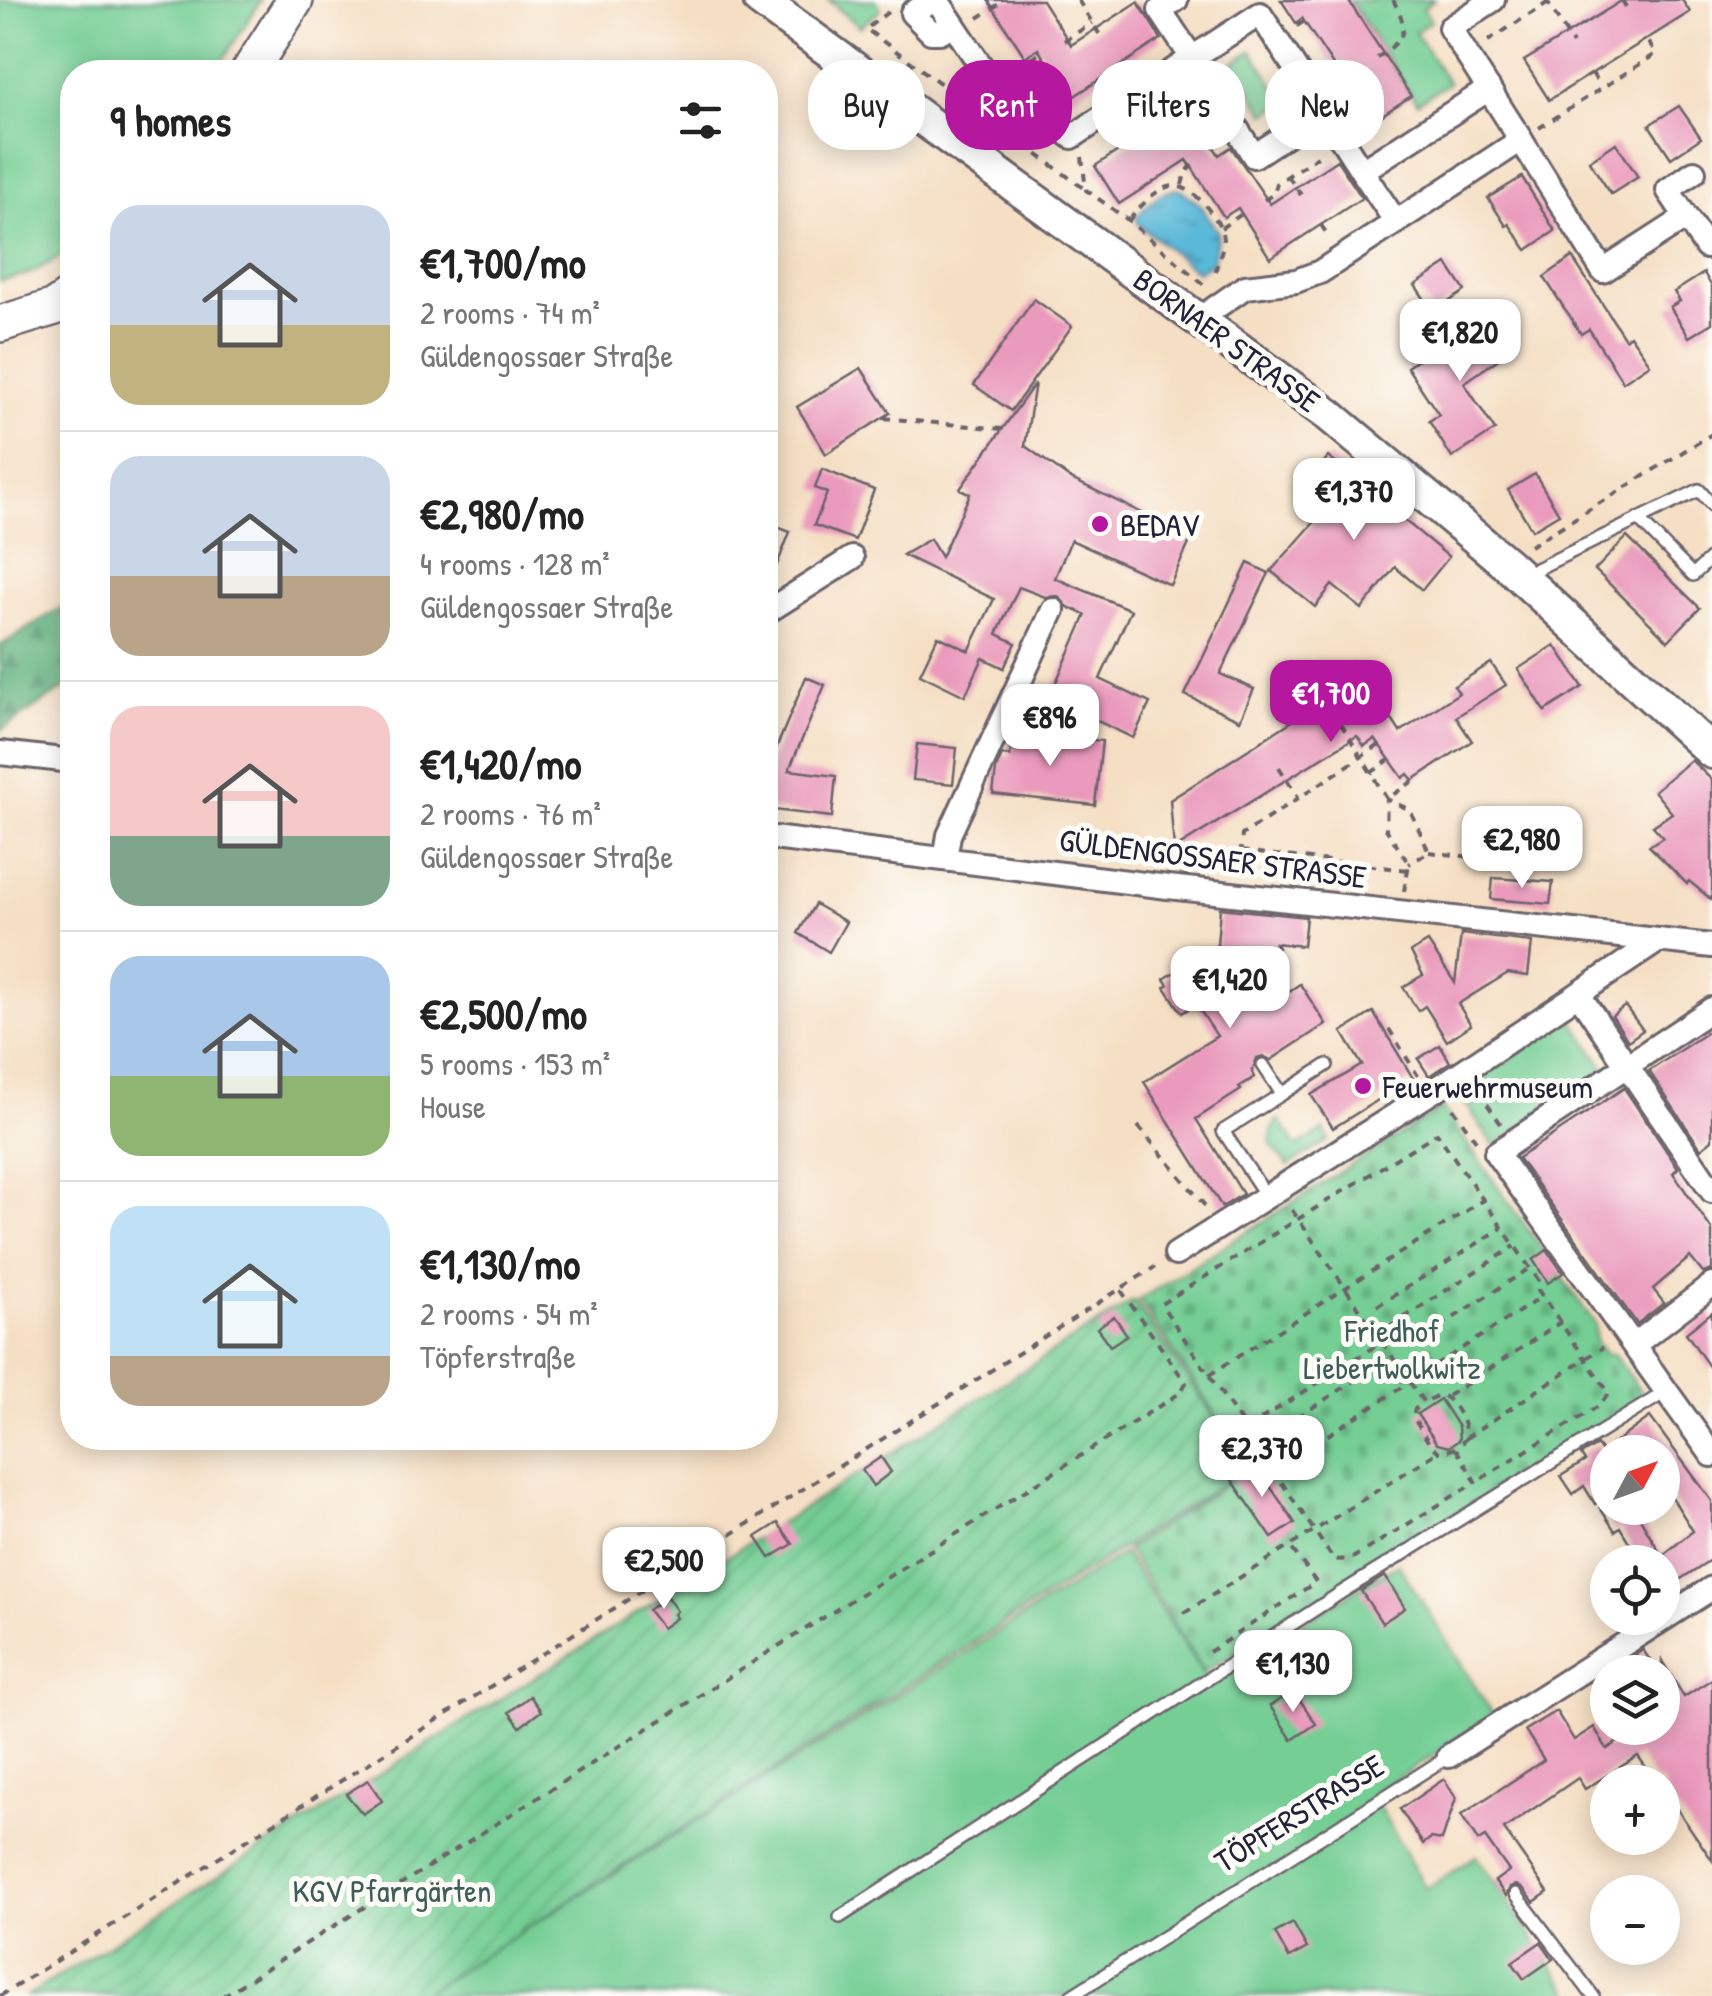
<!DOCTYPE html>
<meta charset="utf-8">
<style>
body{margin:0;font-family:"Patrick Hand",sans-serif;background:#f6f6f6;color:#222;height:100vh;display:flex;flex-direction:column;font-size:38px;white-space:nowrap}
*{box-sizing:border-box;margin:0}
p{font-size:32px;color:#767676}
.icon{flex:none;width:55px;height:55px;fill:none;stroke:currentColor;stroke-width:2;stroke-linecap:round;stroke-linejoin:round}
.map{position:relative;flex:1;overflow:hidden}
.drawer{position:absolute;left:60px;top:60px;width:718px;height:1390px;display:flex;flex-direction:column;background:#fff;border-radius:40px;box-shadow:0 5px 25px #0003}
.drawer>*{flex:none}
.banner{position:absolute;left:808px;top:60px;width:752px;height:90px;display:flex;gap:20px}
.needle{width:65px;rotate:49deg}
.tools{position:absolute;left:1590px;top:1435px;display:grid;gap:20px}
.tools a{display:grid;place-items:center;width:90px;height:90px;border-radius:50%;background:#fff;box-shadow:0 5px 25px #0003;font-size:50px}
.price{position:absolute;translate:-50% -85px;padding:0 22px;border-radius:20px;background:#fff;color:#222;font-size:32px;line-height:65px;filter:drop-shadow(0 2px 5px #0008)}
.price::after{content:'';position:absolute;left:50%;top:60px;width:30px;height:22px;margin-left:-15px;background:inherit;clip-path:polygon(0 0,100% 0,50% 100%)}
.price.active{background:#b5179e;color:#fff}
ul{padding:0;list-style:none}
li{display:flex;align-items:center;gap:30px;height:250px;padding:0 50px}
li+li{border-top:2px solid #e0e0e0}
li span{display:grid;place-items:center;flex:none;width:280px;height:200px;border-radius:30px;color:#555}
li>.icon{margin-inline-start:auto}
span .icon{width:120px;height:120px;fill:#fffc;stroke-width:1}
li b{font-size:42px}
h2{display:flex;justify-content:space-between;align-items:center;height:120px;padding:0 50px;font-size:42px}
.pill{padding:0 35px;border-radius:40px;background:#fff;box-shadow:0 5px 25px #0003;font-size:35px;line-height:90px}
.pill.active{background:#b5179e;color:#fff}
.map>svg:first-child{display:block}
.green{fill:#75ce94;stroke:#4c7868;stroke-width:2.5}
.forest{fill:url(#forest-firs);stroke:#416a5c;stroke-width:2.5}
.cemetery{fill:url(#cemetery-stones);stroke:#4c7868;stroke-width:2.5}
.garden{fill:url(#garden-furrows);stroke:#4c7868;stroke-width:2.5}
.water{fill:url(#water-ripples);stroke:#3e6d8a;stroke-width:2.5}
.building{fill:#ea9abc}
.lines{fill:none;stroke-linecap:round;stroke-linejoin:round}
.lane-casing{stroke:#6c646b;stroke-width:16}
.street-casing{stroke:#6c646b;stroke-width:28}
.secondary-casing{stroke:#6c646b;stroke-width:38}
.primary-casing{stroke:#6c646b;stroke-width:40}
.path{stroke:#6c646b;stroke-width:4;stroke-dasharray:8 8;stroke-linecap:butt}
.lane{stroke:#fff;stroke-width:11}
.street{stroke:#fff;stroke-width:22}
.secondary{stroke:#fff;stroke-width:32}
.primary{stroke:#fff;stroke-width:35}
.poi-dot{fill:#b5179e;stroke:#fdfcf7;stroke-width:4}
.labels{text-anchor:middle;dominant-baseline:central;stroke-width:10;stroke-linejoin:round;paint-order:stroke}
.street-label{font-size:32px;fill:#22223b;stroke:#fdfcf7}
.poi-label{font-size:32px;fill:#22223b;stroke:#fdfcf7;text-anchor:start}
.park-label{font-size:32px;fill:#3f5e5a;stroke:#fdfcf7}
</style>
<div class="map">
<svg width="1712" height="1996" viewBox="0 0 1712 1996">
<defs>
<pattern id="forest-firs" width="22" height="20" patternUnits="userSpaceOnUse" patternTransform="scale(2.5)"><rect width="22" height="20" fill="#60b17e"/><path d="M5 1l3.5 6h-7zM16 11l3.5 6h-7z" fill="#4f9068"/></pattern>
<pattern id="cemetery-stones" width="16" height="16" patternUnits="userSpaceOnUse" patternTransform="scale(2.5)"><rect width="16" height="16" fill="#75ce94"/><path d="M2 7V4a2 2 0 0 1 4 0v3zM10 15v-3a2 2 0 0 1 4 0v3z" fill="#65b180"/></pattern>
<pattern id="garden-furrows" width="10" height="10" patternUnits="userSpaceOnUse" patternTransform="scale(2.5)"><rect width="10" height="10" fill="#75ce94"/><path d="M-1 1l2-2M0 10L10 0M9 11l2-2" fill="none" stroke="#65b180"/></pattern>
<pattern id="water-ripples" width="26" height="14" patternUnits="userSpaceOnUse" patternTransform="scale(2.5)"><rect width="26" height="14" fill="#5ab8d8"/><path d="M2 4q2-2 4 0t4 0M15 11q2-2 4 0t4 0" fill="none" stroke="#4a95b0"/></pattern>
</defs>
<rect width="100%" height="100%" fill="#fdfcf7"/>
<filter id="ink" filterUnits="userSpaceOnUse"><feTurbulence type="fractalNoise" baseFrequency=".01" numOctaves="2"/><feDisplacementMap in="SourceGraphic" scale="20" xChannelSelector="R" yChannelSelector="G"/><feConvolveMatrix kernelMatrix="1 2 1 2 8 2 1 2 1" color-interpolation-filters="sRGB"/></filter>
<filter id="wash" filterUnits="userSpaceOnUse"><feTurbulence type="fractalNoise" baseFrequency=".0048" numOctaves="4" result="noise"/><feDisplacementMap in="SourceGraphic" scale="40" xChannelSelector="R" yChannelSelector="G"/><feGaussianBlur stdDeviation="2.25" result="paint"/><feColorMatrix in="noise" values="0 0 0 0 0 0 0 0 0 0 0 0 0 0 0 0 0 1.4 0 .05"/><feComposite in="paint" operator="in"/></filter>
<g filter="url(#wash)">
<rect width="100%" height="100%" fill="#f5dfc4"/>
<g class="green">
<polygon points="0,0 261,0 215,72 72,72 72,250 31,273 0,281"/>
<polygon points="828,0 875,0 881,10 860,27"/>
<polygon points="1349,0 1434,0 1423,8 1431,21 1415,32 1448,83 1417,103"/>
<polygon points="1252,51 1285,102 1266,114 1232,63"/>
<polygon points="1571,1018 1606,1070 1494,1146 1459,1093"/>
<polygon points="1279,1119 1297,1147 1324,1130 1329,1140 1288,1166 1271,1144 1272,1131"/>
<polygon points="1124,1553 1208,1681 1398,1564 1494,1716 1372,1795 1426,1889 1476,1856 1573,1996 419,1996"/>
</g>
<polygon class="forest" points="72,601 72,683 0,731 0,646"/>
<polygon class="cemetery" points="1442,1108 1595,1324 1595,1341 1604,1354 1613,1354 1644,1396 1204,1672 1127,1549 1251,1468 1139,1300"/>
<polygon class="garden" points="1134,1301 1249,1467 419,1996 27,1996"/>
<polygon class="water" points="1179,188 1200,205 1218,232 1213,262 1197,272 1139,225 1136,217 1158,195"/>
<g id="blocks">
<g class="building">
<polygon points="988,0 1042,0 1071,45 1138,2 1161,39 1070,99 1038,49 1025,57"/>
<polygon points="1281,0 1348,0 1411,96 1364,127 1339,89 1346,85 1302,18 1296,23"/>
<polygon points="1623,0 1682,0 1690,12 1549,100 1524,61"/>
<polygon points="1187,106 1219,155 1231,147 1270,204 1337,160 1362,198 1270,258 1238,208 1224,217 1187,160 1119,204 1095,166"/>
<polygon points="1679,106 1701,138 1671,158 1649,125"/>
<polygon points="1616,143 1638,177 1611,194 1589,161"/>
<polygon points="1522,177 1555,231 1527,250 1509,224 1506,226 1488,198"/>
<polygon points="1572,257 1625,339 1630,335 1650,364 1623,382 1589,329 1581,334 1544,277"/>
<polygon points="1447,264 1465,291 1433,312 1415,285"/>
<polygon points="1704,273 1712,287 1712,323 1689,337 1670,307 1680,301 1674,292"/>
<polygon points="1034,299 1072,326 1011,411 974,385"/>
<polygon points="1491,315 1514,348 1464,383 1495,430 1452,458 1429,421 1439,415 1407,367 1438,346 1441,351"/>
<polygon points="861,368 890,413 826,454 797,407"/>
<polygon points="1035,383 1025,446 1071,479 1192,537 1170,585 1071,540 1055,578 1131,610 1100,679 1150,703 1133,738 1049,698 1086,615 1068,607 1058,596 1045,597 1019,587 997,634 1016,643 1004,668 983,658 965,696 920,674 938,636 969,651 994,599 903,555 930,539 941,557 970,494 960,489"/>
<polygon points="1328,457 1449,557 1422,590 1395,567 1362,609 1332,585 1315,607 1271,571 1325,510 1301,491"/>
<polygon points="822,469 874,490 855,540 814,525 827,493 815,488"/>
<polygon points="1535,474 1559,514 1532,530 1508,490"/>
<polygon points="765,522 790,532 766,593 765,593"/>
<polygon points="1627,537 1700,608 1668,641 1595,570"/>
<polygon points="1248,563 1269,573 1220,674 1254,689 1240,720 1185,695"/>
<polygon points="1555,645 1583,687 1545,711 1518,669"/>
<polygon points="1353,662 1369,685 1376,680 1387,696 1380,701 1400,732 1459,693 1454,686 1491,663 1506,685 1456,717 1472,741 1413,780 1408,774 1403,778 1375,739 1364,746 1357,736 1174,849 1170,800 1320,703 1311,690"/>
<polygon points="806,677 825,685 789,770 836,776 832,817 765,809 765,767 768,768"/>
<polygon points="1013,732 1102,741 1095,805 993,794 996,769 1002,755 1010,756"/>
<polygon points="917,744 957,748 953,784 913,780"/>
<polygon points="1691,760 1712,780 1712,900 1689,881 1687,884 1649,846 1663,837 1653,826 1672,813 1654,791"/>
<polygon points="1493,878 1553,882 1550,904 1491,899"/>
<polygon points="815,904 846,922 829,952 798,933"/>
<polygon points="1220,908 1306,917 1303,946 1275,943 1278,948 1246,969 1269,1004 1300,984 1326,1024 1271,1060 1263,1056 1257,1058 1252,1072 1255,1077 1239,1087 1241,1090 1196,1119 1243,1194 1222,1207 1144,1082 1217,1036 1196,1004 1182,1013 1165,987 1168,985 1164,979 1217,945"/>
<polygon points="1461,934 1532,942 1528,976 1508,973 1458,1004 1471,1025 1447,1041 1425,1006 1418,1011 1403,987 1423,975 1411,952 1428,942 1455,983"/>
<polygon points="1625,1006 1643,1030 1628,1041 1612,1016"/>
<polygon points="1373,1012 1413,1078 1333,1128 1311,1095 1362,1065 1342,1032"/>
<polygon points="1712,1029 1712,1140 1701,1149 1649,1071"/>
<polygon points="1440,1045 1450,1062 1429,1076 1418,1059"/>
<polygon points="1624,1088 1678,1168 1673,1173 1712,1230 1712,1270 1703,1273 1690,1257 1653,1289 1664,1303 1637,1324 1518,1158"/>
<polygon points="1547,1250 1563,1273 1548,1283 1533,1260"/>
<polygon points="1712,1312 1712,1371 1686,1333"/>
<polygon points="1114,1316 1127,1335 1110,1346 1097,1328"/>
<polygon points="1440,1399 1458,1427 1459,1440 1449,1447 1437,1444 1417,1414"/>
<polygon points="1650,1417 1712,1501 1712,1564 1710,1560 1662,1591 1662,1562 1641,1562 1620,1527 1615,1531 1600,1508 1649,1508 1638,1515 1662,1556 1693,1531 1670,1494 1662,1499 1662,1452 1602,1452 1608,1462 1608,1497 1595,1504 1584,1486 1573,1494 1561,1476 1585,1461 1581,1455 1597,1445 1602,1452"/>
<polygon points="881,1457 891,1472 873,1486 862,1470"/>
<polygon points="1253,1461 1295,1523 1272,1538 1230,1477"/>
<polygon points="778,1523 793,1544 770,1558 756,1537"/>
<polygon points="1385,1576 1405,1608 1382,1623 1361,1591"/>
<polygon points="667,1597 677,1611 674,1614 676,1618 662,1628 648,1610"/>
<polygon points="1643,1650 1658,1672 1608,1672"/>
<polygon points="1662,1661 1684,1697 1712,1679 1712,1860 1662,1787 1662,1782 1656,1782 1638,1756 1585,1789 1578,1778 1504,1829 1548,1892 1534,1902 1523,1888 1516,1885 1510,1887 1506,1896 1495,1881 1509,1871 1485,1837 1478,1841 1461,1815 1544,1760 1525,1730 1556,1711 1574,1740 1594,1727 1607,1749 1639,1728 1662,1728"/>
<polygon points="1294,1691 1316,1724 1292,1740 1270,1706"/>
<polygon points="530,1696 541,1711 520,1727 509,1712"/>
<polygon points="1444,1779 1456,1798 1442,1840 1431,1838 1423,1844 1400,1809"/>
<polygon points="368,1780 382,1801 363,1814 346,1794"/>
<polygon points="1293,1923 1307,1948 1289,1958 1275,1933"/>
<polygon points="1541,1942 1553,1959 1524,1979 1512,1962"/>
</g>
</g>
</g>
<g filter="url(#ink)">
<use href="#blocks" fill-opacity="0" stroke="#6c646b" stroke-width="2.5"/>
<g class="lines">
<g class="lane-casing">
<g id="lane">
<polyline points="1638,519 1693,575 1712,557"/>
<polyline points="1524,575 1699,490 1712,505"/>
<polyline points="1263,1065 1282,1094 1223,1131 1267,1197"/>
<polyline points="1282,1094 1327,1065"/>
<polyline points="1516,1894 1593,1996"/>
<polyline points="840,1917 1342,1592 1667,1391"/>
<polyline points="1071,1996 1449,1756"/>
</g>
</g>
<g class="street-casing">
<g id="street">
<polyline points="933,0 912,13 931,32 940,32 953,24"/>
<polyline points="937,0 985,72 1072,137 1192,58 1254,156 1323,111"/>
<polyline points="1176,0 1160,10 1192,58 1260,14 1362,171"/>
<polyline points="1521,140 1603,271 1685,218"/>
<polyline points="1694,172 1668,190 1706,247"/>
<polyline points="1396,222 1362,171 1489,89"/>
<polyline points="1199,319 1245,287 1296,281 1320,272 1521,140 1450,28 1493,0"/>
<polyline points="765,613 852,558"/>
<polyline points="0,753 72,761"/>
<polyline points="765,837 1168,887 1712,946"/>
<polyline points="945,859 949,835 1053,610"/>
<polyline points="1579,995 1712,1191"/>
<polyline points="1712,1009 1496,1153 1712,1455"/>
<polyline points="1176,1254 1438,1088 1659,940"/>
<polyline points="1634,1345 1712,1285"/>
<polyline points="1449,1756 1712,1588"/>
</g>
</g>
<g class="secondary-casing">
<polyline id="secondary" points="760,0 1329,415 1507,564 1712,752"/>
</g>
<g class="primary-casing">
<g id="primary">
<polyline points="249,72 295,0"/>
<polyline points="0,324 55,307 72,295"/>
</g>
</g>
<g class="path">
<polyline points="1078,0 1100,35"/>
<polyline points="1546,0 1573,44"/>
<polyline points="1622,0 1627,9"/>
<polyline points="1339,1 1340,0"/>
<polyline points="888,12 866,29 1086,190"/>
<polyline points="978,18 999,4"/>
<polyline points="1297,26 1309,18"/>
<polyline points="1064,41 1092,23"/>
<polyline points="1488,41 1552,0"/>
<path d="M1377,58C1404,39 1411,32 1393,0"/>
<polyline points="1018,68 1043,51"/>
<polyline points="1592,73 1600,86"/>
<polyline points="1335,85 1347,77"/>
<polyline points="1128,127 1141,146"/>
<polyline points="1539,128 1656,54 1647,39"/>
<polyline points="1082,157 1086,190 1128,220 1204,285"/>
<polyline points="1288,176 1301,195"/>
<polyline points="1182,185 1185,174 1192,165"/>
<polyline points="1264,200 1274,194 1277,183 1321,154"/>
<path d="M1129,220C1153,192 1173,169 1204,204C1212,214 1222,225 1223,239C1224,253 1214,263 1216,277"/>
<polyline points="1321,225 1329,237"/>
<polyline points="1221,228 1245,212"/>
<polyline points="883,418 1002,429"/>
<polyline points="1530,546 1712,434"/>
<polyline points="1341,724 1387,799 1413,781"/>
<polyline points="1279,767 1298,797"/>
<polyline points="1371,773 1389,760"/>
<polyline points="1241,851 1408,870"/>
<polyline points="1429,852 1496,860"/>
<polyline points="1239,871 1242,835 1384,742"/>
<polyline points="1404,891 1409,864 1386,829 1387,799 1410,810 1429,852 1409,864"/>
<polyline points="1389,1029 1418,1076"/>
<polyline points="1478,1091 1501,1124"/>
<polyline points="1453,1108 1476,1141"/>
<polyline points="1138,1126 1206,1207"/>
<path d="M1292,1210L1424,1403L1439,1394C1455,1400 1466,1423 1466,1438C1458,1448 1452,1451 1439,1452L1429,1443L1413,1417L1415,1409L1424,1403"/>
<polyline points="1377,1306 1502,1228"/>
<polyline points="1377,1335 1515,1246"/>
<polyline points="1427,1335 1530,1268"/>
<polyline points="1209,1375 1483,1200"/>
<polyline points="1448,1396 1561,1322"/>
<polyline points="1247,1428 1382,1342"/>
<polyline points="1466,1438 1603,1347"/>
<polyline points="1257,1443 1392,1357"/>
<polyline points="1456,1449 1476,1482 1351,1559 1334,1560 1161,1304 1437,1133 1539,1281 1538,1290 1609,1393 1600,1405 1476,1482"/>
<polyline points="1274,1470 1543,1296"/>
<polyline points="1184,1613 1438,1452"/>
<polyline points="1209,1652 1316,1582 1289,1545"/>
<polyline points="0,1996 1155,1267"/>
<polyline points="223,1996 1180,1393 1186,1383 1120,1289"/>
</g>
<use href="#lane" class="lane"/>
<use href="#street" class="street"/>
<use href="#secondary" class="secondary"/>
<use href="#primary" class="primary"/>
</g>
</g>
<g class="poi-dot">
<circle cx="1100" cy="524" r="10"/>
<circle cx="1363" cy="1086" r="10"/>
</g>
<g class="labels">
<g class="street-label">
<text transform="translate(1227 340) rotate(36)">BORNAER STRASSE</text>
<text transform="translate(1213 858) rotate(7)">GÜLDENGOSSAER STRASSE</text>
<text transform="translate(1299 1813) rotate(-32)">TÖPFERSTRASSE</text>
</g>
<g class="poi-label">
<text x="1120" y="524">BEDAV</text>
<text x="1383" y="1086">Feuerwehrmuseum</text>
</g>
<g class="park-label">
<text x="1392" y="1330">Friedhof<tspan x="1392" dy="37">Liebertwolkwitz</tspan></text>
<text x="392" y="1890">KGV Pfarrgärten</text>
</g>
</g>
</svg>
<div class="tools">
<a><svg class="needle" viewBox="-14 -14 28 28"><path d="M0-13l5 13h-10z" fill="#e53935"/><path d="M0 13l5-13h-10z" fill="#767676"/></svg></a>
<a><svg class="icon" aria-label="locate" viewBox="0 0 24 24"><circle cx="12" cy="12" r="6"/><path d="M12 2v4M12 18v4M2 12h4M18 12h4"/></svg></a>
<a><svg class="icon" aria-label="layers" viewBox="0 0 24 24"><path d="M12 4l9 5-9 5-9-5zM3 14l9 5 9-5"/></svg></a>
<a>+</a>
<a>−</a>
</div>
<b class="price" style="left:1460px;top:384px">€1,820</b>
<b class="price" style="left:1354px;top:543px">€1,370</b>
<b class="price active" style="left:1331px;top:745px">€1,700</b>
<b class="price" style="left:1050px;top:769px">€896</b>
<b class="price" style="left:1522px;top:891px">€2,980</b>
<b class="price" style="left:1230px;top:1031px">€1,420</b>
<b class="price" style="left:1262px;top:1500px">€2,370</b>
<b class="price" style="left:664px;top:1612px">€2,500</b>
<b class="price" style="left:1293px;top:1715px">€1,130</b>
<div class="banner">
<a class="pill">Buy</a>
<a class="pill active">Rent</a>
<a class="pill">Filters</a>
<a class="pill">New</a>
</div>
<section class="drawer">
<h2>9 homes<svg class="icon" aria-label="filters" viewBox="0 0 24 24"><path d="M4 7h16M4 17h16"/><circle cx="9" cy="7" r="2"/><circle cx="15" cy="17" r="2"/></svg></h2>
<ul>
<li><span style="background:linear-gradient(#c9d6e8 60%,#c2b280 0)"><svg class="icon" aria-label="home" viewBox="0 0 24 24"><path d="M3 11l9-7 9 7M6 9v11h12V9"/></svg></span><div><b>€1,700/mo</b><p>2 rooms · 74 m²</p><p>Güldengossaer Straße</p></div></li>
<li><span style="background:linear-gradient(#c9d6e8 60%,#b9a48a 0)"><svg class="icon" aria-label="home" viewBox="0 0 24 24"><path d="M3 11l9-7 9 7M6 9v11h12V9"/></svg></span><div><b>€2,980/mo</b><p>4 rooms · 128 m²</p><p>Güldengossaer Straße</p></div></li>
<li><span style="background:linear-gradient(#f6c9c9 65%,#7fa58c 0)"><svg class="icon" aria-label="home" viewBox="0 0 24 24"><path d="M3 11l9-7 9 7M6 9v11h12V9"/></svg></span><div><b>€1,420/mo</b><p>2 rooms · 76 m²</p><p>Güldengossaer Straße</p></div></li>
<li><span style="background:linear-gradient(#a9c7e8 60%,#8fb573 0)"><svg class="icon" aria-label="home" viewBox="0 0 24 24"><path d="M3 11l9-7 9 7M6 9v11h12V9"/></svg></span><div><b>€2,500/mo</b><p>5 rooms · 153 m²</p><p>House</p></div></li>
<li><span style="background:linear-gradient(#bfe0f5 75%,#b9a48a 0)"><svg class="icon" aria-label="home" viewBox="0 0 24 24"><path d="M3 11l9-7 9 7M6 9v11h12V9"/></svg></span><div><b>€1,130/mo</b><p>2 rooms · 54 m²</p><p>Töpferstraße</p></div></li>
</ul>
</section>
</div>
